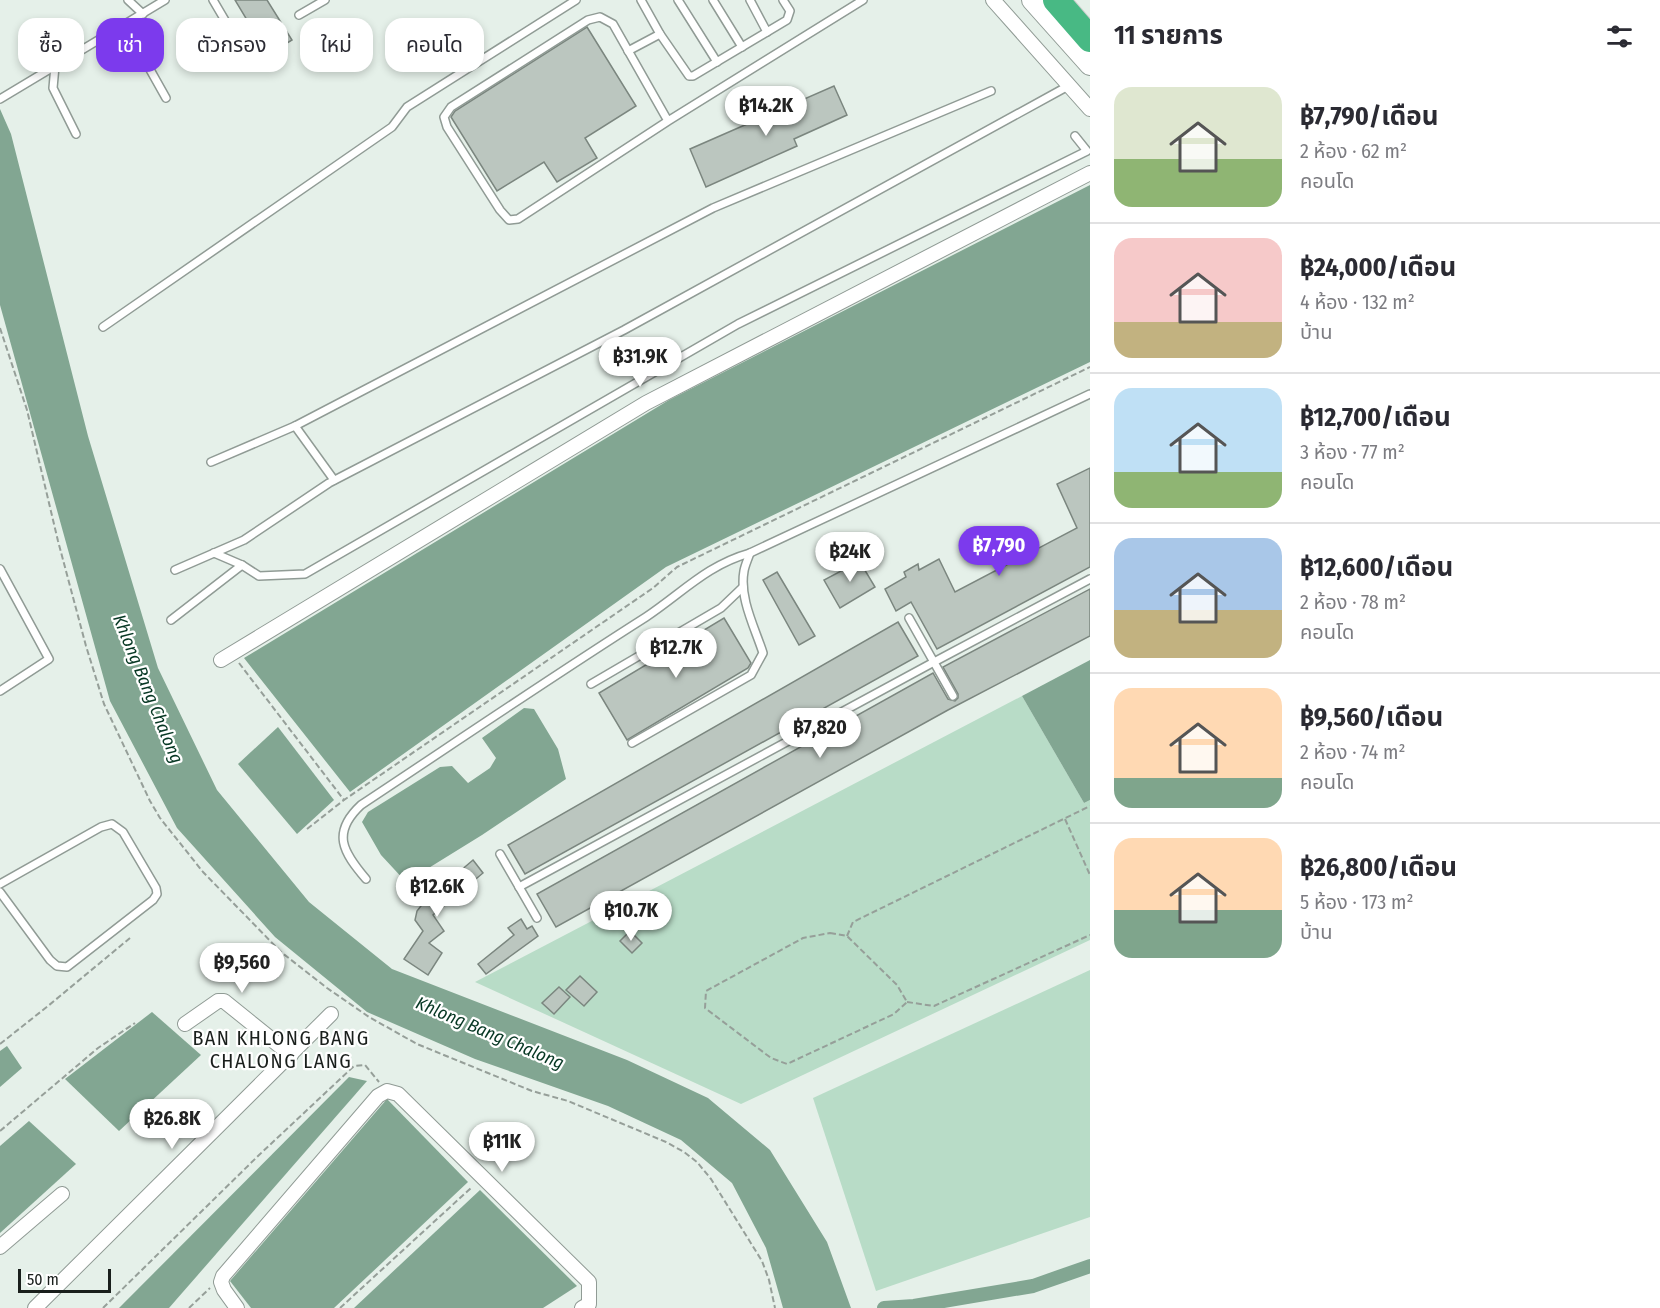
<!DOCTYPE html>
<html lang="th">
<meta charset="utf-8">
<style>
body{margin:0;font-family:"Fira Sans Condensed","Noto Sans Thai",sans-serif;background:#f2f2f3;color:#2b2b33;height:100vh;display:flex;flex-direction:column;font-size:22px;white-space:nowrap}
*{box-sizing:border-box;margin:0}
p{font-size:20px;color:#7c7c81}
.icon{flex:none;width:33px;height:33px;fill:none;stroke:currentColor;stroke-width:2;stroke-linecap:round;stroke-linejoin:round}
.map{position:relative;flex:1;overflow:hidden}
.details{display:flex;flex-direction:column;background:#fff;width:570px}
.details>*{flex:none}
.guide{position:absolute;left:18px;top:18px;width:570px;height:54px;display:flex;gap:12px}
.scale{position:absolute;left:18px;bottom:15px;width:93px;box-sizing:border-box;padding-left:6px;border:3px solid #1a1f1c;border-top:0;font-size:16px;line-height:21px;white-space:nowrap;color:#1a1f1c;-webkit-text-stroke:4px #fff;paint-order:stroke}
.price{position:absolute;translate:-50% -51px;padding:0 14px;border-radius:21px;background:#fff;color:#222;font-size:20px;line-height:39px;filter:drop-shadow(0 2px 3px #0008)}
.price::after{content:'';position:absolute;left:50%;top:36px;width:18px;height:14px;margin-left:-9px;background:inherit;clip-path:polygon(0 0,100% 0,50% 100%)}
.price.current{background:#7c3aed;color:#fff}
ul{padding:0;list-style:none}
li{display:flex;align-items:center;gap:18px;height:150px;padding:0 24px}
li+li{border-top:2px solid #e1e1e2}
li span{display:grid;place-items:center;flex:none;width:168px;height:120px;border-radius:18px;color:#555}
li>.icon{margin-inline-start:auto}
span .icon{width:72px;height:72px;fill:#fffc;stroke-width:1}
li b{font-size:26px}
h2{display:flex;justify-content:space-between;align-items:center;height:72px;padding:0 24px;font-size:26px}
.tag{padding:0 21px;border-radius:18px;background:#fff;box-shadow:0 3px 9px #0003;font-size:21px;line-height:54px}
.tag.current{background:#7c3aed;color:#fff}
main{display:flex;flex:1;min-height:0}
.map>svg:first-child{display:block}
.green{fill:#b8dcc7}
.water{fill:#82a692}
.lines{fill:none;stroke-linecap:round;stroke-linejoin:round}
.canal{stroke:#82a692;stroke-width:14}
.building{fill:#bbc6bf;stroke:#7b867f;stroke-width:1.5}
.service-casing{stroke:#909b95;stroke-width:10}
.minor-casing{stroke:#909b95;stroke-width:16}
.secondary-casing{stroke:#909b95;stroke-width:22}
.motorway-casing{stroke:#cdcecd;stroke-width:28}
.path{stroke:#969f99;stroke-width:2;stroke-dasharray:6 3;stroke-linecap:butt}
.service{stroke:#fff;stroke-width:7}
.minor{stroke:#fff;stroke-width:14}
.secondary{stroke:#fff;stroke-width:20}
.motorway{stroke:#48b984;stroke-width:26}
.labels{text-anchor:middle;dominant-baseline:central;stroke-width:4.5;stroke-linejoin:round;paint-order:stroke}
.water-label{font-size:18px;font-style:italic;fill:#063723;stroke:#fff}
.quarter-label{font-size:20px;letter-spacing:1.5px;fill:#1a1f1c;stroke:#fff}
</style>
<main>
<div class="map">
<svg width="1090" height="1308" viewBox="0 0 1090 1308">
<rect width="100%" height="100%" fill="#e5f0e9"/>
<g class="green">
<polygon points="1022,696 1084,803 1090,800 1090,940 741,1104 475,982"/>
<polygon points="1090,970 1090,1217 876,1291 813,1098"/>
</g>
<g class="water">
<polygon points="0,109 11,134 88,436 158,668 217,790 309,902 392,969 627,1060 708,1098 770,1150 827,1242 851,1308 783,1308 766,1248 732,1183 681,1140 608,1106 475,1059 367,1012 275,937 177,828 110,701 0,305"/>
<polygon points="1090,185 1090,362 666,567 350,792 244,658 669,400"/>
<polygon points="1090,660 1090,800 1084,803 1022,696"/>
<polygon points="524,708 534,709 558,749 566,779 482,835 406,882 381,855 362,822 368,812 440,767 452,766 468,783 490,768 496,758 482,738"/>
<polygon points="278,727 334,800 297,834 238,764"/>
<polygon points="152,1012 201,1055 119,1131 65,1079"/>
<polygon points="7,1046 22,1068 0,1087 0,1051"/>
<polygon points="349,1077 367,1081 169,1308 119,1308"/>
<polygon points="387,1099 468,1182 334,1308 251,1308 230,1281"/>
<polygon points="29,1121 76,1164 0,1233 0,1146"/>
<polygon points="480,1190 577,1286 543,1308 354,1308"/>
</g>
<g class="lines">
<polyline class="canal" points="884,1308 914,1306 1033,1286 1090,1266"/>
</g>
<g class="building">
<polygon points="235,0 267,0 292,40 268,55"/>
<polygon points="199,25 221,56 204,68 189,46 196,41 189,32"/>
<polygon points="587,27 636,106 585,138 597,158 557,182 544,162 497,191 451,117 455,111"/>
<polygon points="834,86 847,115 794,139 797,146 706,187 690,149"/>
<polygon points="1090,468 1090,567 937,649 911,602 896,611 885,589 906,577 904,572 918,564 919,570 939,559 955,592 1077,528 1057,484"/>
<polygon points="857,557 875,587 840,608 824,580 845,569 843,564"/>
<polygon points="777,572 815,636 799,645 763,580"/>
<polygon points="1090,589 1090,636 948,710 556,927 537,894 933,673 948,699 955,701 958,698 958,694 943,667"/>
<polygon points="724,618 751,663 748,668 627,740 599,693"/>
<polygon points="898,622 918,656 525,874 508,845"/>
<polygon points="473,860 483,873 433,915 444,931 429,943 442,953 428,975 404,959 423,931 415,920 417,911 424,902"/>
<polygon points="521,919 527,929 532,926 538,936 486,974 478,964 514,935 508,928"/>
<polygon points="630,931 642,943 632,953 620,941"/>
<polygon points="580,976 597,992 584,1006 566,990"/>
<polygon points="559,987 570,997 554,1014 542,1003"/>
</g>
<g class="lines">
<g class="service-casing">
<g id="service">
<polyline points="128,0 143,14"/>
<polyline points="213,0 243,51"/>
<polyline points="641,0 660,34 689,76 693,76 787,20 790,11 783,0"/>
<polyline points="678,0 717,62"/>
<polyline points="713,0 742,47"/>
<polyline points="750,0 767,32"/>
<polyline points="299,15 325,0"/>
<polyline points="125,25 166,98"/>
<polyline points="628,51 660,34"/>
<polyline points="55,66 53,88 76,134"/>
<polyline points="0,99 165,0"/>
<polyline points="668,121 518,219 509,220 500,210 447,127 444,117 451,107 588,20 600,17 613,24 668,121 863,0"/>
<polyline points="103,327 392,127 407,107 576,0"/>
<polyline points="295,426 334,480"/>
<polyline points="211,462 295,426 713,208 991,91"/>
<polyline points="214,553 242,565 259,576 305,574 738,324 1087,151 1075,136"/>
<polyline points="0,569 49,659 0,691"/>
<polyline points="175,570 244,540 329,483 624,330 1070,85"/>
<polyline points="909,618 953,696"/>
<polyline points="171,620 242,565"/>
<polyline points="591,684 721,608 743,587"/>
<path d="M632,743L751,675L763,653C755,628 739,598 744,571C745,565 748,559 750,553"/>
<polyline points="500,854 537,918"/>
<path d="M366,879C343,852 331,833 361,805C456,742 550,678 646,617C682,593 707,565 750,553L1090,394"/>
<polyline points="0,884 101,827 112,824 123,832 156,888 157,894 153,900 67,967 57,966 50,960 0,892"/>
<polyline points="519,887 934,662 1090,579"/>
</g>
</g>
<g class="minor-casing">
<g id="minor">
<polyline points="993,0 1090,109"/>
<polyline points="221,660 646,403 1090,173"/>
<polyline points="185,1024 218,1001 224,1001 291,1055"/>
<polyline points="0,1247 62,1194"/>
<polyline points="35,1308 331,1014"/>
<polyline points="237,1308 224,1290 221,1282 223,1276 378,1096 387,1091 398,1094 589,1282 589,1304 582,1308"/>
</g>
</g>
<g class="secondary-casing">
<polyline id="secondary" points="1032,0 1090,65"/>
</g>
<g class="motorway-casing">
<polyline id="motorway" points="1056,0 1090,39"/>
</g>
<g class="path">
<polyline points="0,328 27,410 58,541 86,646 104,704 150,801 160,818 203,872 281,952 327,988 369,1017 417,1044 532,1091 568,1101 666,1142 684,1152 697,1162 711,1179 762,1261 769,1280 775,1308"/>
<polyline points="239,663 344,800 653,588 677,567 1090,367"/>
<polyline points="1065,819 1090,875"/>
<polyline points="307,829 344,800"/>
<polygon points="830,933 847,936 897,985 907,1002 894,1014 787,1064 771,1058 705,1008 706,991 803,938"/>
<polyline points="847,936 853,922 1090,806"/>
<polyline points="907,1002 934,1006 1090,935"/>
<polyline points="0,1044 48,1006 130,938"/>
<polyline points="0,1131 98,1048 135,1023"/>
<polyline points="103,1308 258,1156 354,1066 365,1065 379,1082"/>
<polyline points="189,1308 210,1288"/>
<polyline points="340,1308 472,1187"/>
</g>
<use href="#service" class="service"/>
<use href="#minor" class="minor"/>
<use href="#secondary" class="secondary"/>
<use href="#motorway" class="motorway"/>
</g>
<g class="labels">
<g class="water-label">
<text transform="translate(148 689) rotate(68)">Khlong Bang Chalong</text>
<text transform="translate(490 1033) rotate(23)">Khlong Bang Chalong</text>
</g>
<g class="quarter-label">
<text x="281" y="1038">BAN KHLONG BANG<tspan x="281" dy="23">CHALONG LANG</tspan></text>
</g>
</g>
</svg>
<div class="scale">50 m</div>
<b class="price" style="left:766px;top:137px">฿14.2K</b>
<b class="price" style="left:640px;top:388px">฿31.9K</b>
<b class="price current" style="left:999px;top:577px">฿7,790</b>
<b class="price" style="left:850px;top:583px">฿24K</b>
<b class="price" style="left:676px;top:679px">฿12.7K</b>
<b class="price" style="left:820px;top:759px">฿7,820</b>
<b class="price" style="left:437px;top:918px">฿12.6K</b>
<b class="price" style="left:631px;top:942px">฿10.7K</b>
<b class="price" style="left:242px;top:994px">฿9,560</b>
<b class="price" style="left:172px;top:1150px">฿26.8K</b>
<b class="price" style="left:502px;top:1173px">฿11K</b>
<div class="guide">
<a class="tag">ซื้อ</a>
<a class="tag current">เช่า</a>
<a class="tag">ตัวกรอง</a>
<a class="tag">ใหม่</a>
<a class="tag">คอนโด</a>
</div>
</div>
<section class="details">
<h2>11 รายการ<svg class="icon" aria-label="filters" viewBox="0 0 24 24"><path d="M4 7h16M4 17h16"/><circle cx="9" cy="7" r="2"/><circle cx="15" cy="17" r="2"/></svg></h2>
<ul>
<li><span style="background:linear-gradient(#dfe7d0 60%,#8fb573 0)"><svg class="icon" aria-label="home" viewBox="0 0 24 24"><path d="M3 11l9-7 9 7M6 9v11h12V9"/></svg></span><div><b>฿7,790/เดือน</b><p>2 ห้อง · 62 m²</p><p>คอนโด</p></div></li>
<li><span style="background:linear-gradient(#f6c9c9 70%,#c2b280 0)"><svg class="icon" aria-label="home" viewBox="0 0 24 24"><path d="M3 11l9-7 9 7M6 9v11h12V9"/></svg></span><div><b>฿24,000/เดือน</b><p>4 ห้อง · 132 m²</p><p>บ้าน</p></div></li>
<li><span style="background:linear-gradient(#bfe0f5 70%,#8fb573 0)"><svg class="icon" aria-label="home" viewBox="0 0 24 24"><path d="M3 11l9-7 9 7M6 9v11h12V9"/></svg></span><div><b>฿12,700/เดือน</b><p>3 ห้อง · 77 m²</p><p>คอนโด</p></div></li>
<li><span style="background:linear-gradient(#a9c7e8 60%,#c2b280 0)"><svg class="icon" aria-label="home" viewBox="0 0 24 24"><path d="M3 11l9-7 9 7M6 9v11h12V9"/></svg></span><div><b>฿12,600/เดือน</b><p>2 ห้อง · 78 m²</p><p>คอนโด</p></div></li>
<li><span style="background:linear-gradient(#ffd9b3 75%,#7fa58c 0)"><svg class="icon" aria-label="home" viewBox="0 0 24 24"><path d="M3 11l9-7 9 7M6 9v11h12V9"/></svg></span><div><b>฿9,560/เดือน</b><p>2 ห้อง · 74 m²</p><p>คอนโด</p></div></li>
<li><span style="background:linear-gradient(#ffd9b3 60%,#7fa58c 0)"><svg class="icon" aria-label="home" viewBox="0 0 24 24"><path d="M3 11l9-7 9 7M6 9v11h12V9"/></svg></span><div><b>฿26,800/เดือน</b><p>5 ห้อง · 173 m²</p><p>บ้าน</p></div></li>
</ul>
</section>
</main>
